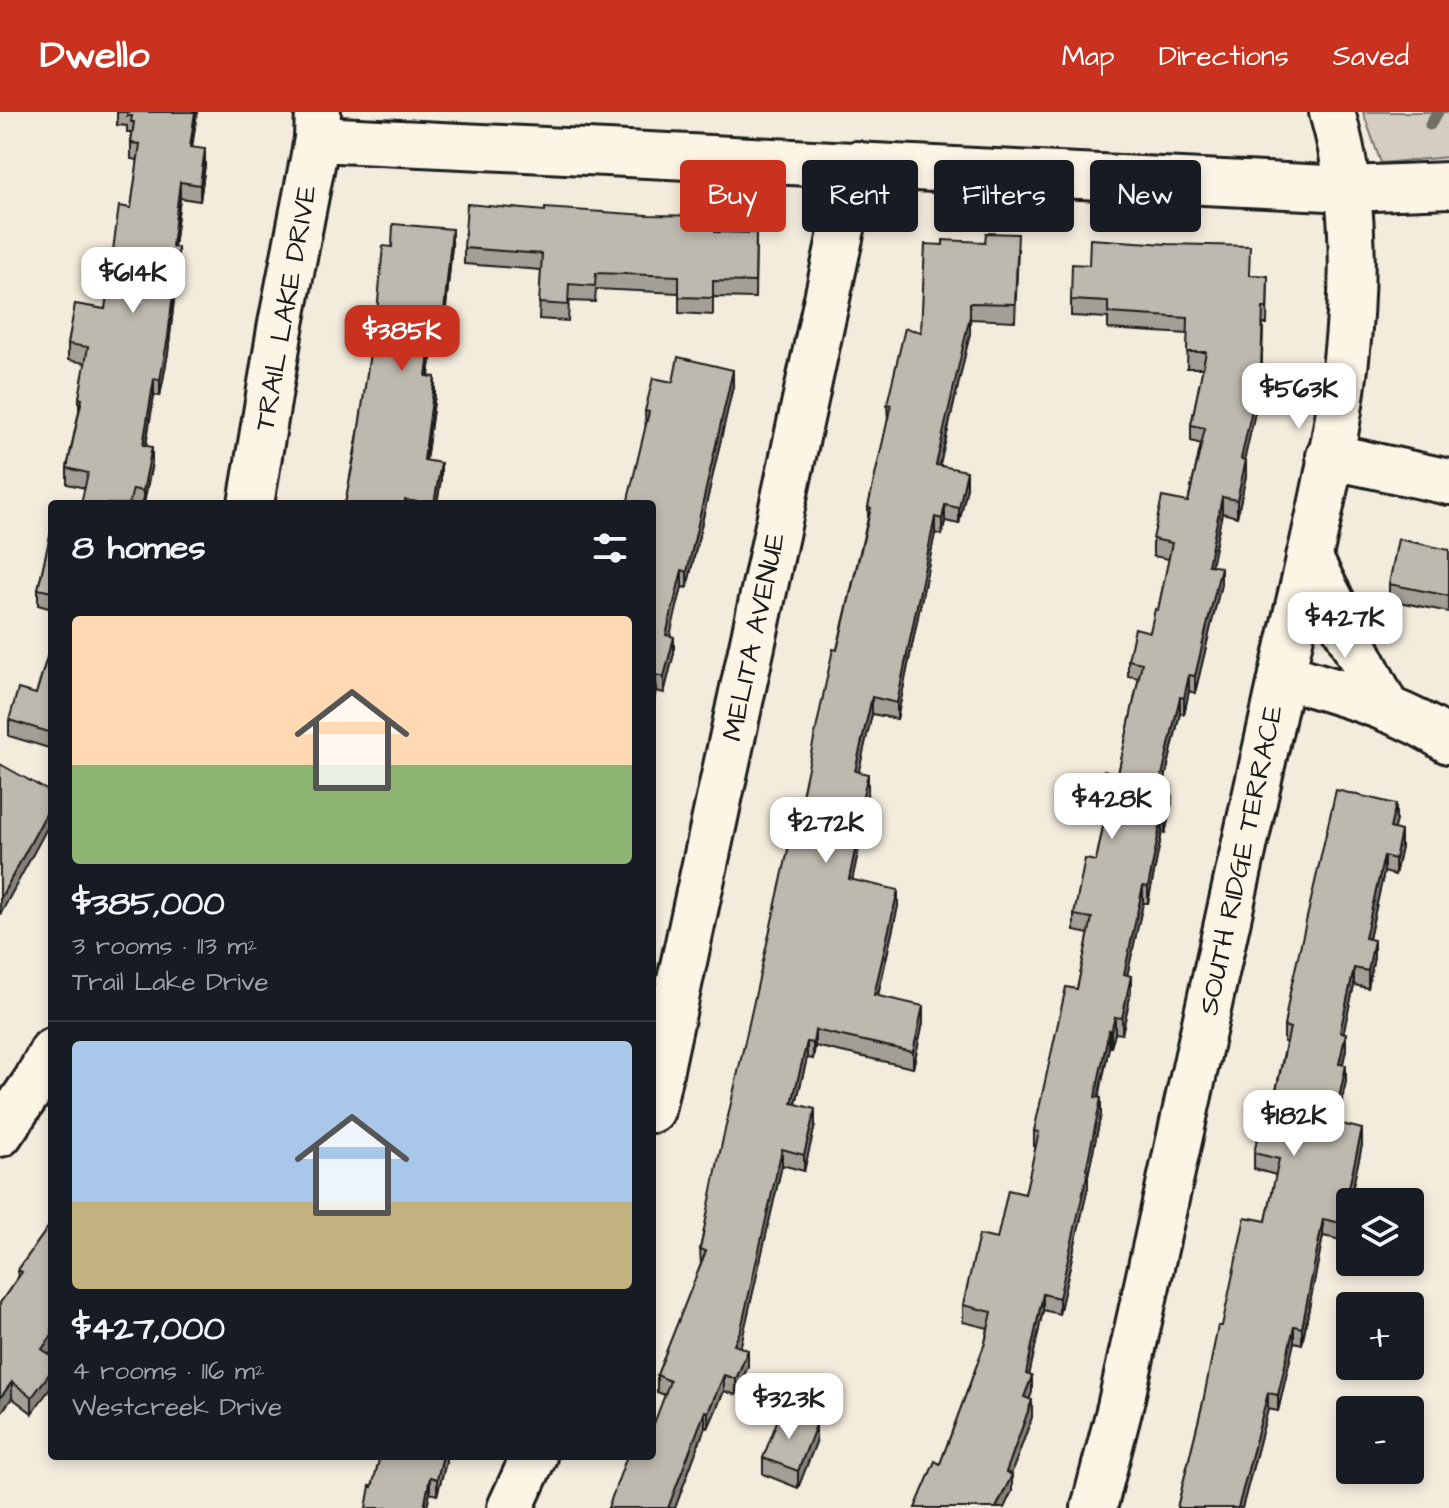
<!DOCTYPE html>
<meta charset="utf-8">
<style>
body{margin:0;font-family:"Architects Daughter",sans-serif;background:#20242c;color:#f1f3f6;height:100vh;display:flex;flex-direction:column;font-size:30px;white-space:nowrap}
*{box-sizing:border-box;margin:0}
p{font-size:26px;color:#9ea1a6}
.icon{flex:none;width:44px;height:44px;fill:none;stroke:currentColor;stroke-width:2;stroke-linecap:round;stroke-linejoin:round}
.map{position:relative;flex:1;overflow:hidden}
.drawer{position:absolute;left:48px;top:388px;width:608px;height:960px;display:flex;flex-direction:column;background:#171b24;border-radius:8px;box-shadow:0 4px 12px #0003}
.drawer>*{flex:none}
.hud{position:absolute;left:680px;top:48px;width:648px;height:72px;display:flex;gap:16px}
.buttons{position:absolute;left:1336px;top:1076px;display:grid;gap:16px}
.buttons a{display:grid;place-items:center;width:88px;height:88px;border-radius:8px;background:#171b24;box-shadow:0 4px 12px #0003;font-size:40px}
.price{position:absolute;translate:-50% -68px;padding:0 18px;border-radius:16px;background:#fff;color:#222;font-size:26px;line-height:52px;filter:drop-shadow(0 2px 4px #0008)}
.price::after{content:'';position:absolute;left:50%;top:48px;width:24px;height:18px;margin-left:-12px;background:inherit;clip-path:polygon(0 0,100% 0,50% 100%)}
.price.selected{background:#c8321e;color:#fff}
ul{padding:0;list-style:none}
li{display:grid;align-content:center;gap:16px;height:424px;padding:0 24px}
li+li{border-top:2px solid #363941}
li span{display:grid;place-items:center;height:248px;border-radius:8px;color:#555}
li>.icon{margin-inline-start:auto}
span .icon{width:144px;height:144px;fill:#fffc;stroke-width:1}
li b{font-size:34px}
h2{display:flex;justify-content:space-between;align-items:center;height:96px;padding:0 24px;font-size:34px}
.pill{padding:0 28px;border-radius:8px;background:#171b24;box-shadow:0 4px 12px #0003;font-size:28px;line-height:72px}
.pill.selected{background:#c8321e;color:#fff}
header{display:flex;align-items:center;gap:48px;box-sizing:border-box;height:112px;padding:0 40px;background:#c8321e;color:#fff}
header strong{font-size:38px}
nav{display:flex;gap:44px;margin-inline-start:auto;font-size:28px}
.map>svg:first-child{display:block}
.park{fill:#d3cec1;stroke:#78756e;stroke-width:2}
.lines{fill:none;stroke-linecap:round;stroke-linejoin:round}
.stream{stroke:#716e68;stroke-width:11}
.street-casing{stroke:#1c1c1c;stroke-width:50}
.secondary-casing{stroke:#1c1c1c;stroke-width:50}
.street{stroke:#fcf5e5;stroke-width:44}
.secondary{stroke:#fcf5e5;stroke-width:44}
.wall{fill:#a39f96;stroke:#1c1c1c;stroke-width:2}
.shaded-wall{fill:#85827a;stroke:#1c1c1c;stroke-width:2}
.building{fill:#beb9ae;stroke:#1c1c1c;stroke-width:2}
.labels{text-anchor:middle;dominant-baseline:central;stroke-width:6;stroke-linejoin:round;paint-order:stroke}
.street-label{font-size:28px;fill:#1c1c1c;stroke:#fcf5e5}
</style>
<header>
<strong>Dwello</strong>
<nav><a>Map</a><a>Directions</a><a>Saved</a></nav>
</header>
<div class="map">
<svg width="1449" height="1396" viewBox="0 0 1449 1396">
<rect width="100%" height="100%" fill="#f3ecdd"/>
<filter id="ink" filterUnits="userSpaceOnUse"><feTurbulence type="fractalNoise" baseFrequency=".0125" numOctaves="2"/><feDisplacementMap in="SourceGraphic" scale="16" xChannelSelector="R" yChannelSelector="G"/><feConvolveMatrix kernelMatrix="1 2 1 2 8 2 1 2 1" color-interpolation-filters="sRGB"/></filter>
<g filter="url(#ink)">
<polygon class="park" points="1363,0 1449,0 1449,45 1381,51"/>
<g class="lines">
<polyline class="stream" points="1430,13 1438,0"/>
<g class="street-casing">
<g id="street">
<polyline points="317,27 1348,77 1449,73"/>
<polyline points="1329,344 1449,370"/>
<polyline points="652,998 856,52"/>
<polyline points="510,1396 534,1344"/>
<polyline points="1094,1396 1120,1295 1282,563"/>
</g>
</g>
<g class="secondary-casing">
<g id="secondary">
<path d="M1332,0C1384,178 1322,387 1282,563C1338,581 1400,595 1449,629"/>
<polyline points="251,392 280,217 317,27 318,0"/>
<polyline points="1309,445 1387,597"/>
<polyline points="0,1022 36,969 52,939"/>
</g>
</g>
<use href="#street" class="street"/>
<use href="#secondary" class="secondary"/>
</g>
<g class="wall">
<polygon points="117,0 197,0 192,35 205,53 200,89 180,86 174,135 178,152 168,241 160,284 154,283 146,334 152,351 144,392 81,392 85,376 67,372 67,356 79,299 79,286 86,251 68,248 68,232 105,197 131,96 138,48 131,47 131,20 127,20 127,14 117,13"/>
<polygon points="716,120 756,121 755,186 713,185 713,203 679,201 679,181 596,177 595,190 569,189 568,209 539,207 541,158 464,152 464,136"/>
<polygon points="452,133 444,216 435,216 429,264 435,282 426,348 441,367 437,392 345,392 374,234"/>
<polygon points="1018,138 1015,209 970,207 970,221 940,353 967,375 959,412 945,409 942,423 935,421 897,607 872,602 858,660 868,678 864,697 864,713 852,767 898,794 878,884 923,910 913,956 815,934 813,947 807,946 796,992 815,1013 804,1059 782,1053 740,1235 748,1254 736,1283 724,1279 708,1316 705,1315 675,1396 608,1396 652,1344 665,1283 657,1280 657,1263 701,1153 700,1137 799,698 868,406 868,395 888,309 887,292 921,220"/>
<polygon points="1249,163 1268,164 1267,212 1263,212 1261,273 1244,348 1246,364 1237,405 1222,401 1211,453 1221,472 1195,581 1189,579 1184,602 1180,601 1164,672 1172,691 1165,721 1162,720 1148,791 1143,791 1127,863 1131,880 1122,922 1115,921 1111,935 1109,935 1099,986 1101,1002 1088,1063 1088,1075 1059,1202 1043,1198 1029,1263 1032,1280 1029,1287 1032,1305 1011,1362 1012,1379 940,1352 985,1231 988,1216 963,1210 963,1193 997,1127 1025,1082 1036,1035 1034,1035 1034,1019 1077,877 1089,822 1074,819 1074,803 1096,749 1105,706 1097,705 1097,689 1118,662 1139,566 1128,564 1128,548 1150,520 1158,498 1169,447 1153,444 1153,427 1188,390 1201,332 1191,329 1191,313 1203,256 1187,256 1188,222 1108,217 1108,206 1071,204 1071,188"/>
<polygon points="673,270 733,274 687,476 682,475 669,524 674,541 664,581 656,579 645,299"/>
<polygon points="52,416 52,497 38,493 38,477"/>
<polygon points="1449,438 1449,500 1389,488 1389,472"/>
<polygon points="52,529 52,637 9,624 9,608 36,582"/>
<polygon points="1396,708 1393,717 1401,735 1395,763 1384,760 1369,827 1374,845 1368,876 1354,873 1343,921 1346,937 1343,952 1346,969 1337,1011 1362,1033 1341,1128 1323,1124 1302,1232 1294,1230 1278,1299 1268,1297 1242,1396 1177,1396 1222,1214 1266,1109 1276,1063 1254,1057 1254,1041 1272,997 1286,931 1284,930 1284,914"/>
<polygon points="52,1110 50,1243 32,1301 12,1286 0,1302 0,1191 18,1165 18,1158"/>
<polygon points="816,1330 798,1376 763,1362 763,1346"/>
<polygon points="446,1344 446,1350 437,1383 430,1381 372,1375"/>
</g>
<g class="shaded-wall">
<polygon points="195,0 197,0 190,51 190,35"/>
<polygon points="205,37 205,53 200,89 200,73"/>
<polygon points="180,70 180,86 172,151 172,135"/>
<polygon points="452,117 452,133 444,216 444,200"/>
<polygon points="178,136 178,152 168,241 160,284 160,268"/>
<polygon points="970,191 970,221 936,369 936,353"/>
<polygon points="435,199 435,216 426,280 426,264"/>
<polygon points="1263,212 1261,273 1241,363 1241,347"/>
<polygon points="733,258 733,274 687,476 687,460"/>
<polygon points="435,265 435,282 424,364 424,348"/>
<polygon points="154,267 154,283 143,350 143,333"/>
<polygon points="152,335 152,351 143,392 143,379"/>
<polygon points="1246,348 1246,364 1237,405 1237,388"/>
<polygon points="441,351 441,367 437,392 434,392"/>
<polygon points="967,359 967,375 959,412 959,396"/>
<polygon points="1222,385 1222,401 1208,469 1208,453"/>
<polygon points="945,393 945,409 942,423 942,407"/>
<polygon points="935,405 935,421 897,607 897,591"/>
<polygon points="1221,455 1221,472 1195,581 1195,564"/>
<polygon points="682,458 682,475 666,540 666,523"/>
<polygon points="674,525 674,541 664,581 664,565"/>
<polygon points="656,563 656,579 652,598 652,582"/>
<polygon points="1189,563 1189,579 1184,602 1184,586"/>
<polygon points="872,585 872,602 855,676 855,659"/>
<polygon points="1180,585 1180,601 1160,688 1160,672"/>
<polygon points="868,662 868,678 860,712 860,696"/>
<polygon points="1172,675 1172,691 1165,721 1165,704"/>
<polygon points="52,691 52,707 0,803 0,787"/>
<polygon points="1396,692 1396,708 1390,732 1390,716"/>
<polygon points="864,697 864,713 849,783 849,767"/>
<polygon points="1162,704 1162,720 1148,791 1148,775"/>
<polygon points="1401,719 1401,735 1395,763 1395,747"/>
<polygon points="1384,744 1384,760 1365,843 1365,826"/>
<polygon points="1143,774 1143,791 1124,878 1124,862"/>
<polygon points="898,778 898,794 874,899 874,883"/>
<polygon points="1374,828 1374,845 1368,876 1368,859"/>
<polygon points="1354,856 1354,873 1340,936 1340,920"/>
<polygon points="1131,864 1131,880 1122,922 1122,906"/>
<polygon points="923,894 923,910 913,956 913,940"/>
<polygon points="1115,905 1115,921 1111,935 1111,919"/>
<polygon points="815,918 815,934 813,947 813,931"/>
<polygon points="1109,918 1109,935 1095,1001 1095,985"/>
<polygon points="1346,921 1346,937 1339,968 1339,952"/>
<polygon points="807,930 807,946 792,1007 792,991"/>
<polygon points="1346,953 1346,969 1334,1027 1334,1010"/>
<polygon points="1101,986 1101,1002 1088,1063 1088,1075 1059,1202 1059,1186"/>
<polygon points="815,997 815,1013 804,1059 804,1043"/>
<polygon points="1362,1017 1362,1033 1341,1128 1341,1111"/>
<polygon points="782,1037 782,1053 741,1233 734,1249 734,1233"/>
<polygon points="1323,1107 1323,1124 1302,1232 1302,1216"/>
<polygon points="1043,1182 1043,1198 1026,1278 1026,1262"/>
<polygon points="1294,1214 1294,1230 1278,1299 1278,1283"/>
<polygon points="52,1223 52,1239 42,1253 42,1237"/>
<polygon points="748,1238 748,1254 736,1283 736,1267"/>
<polygon points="52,1258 52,1274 32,1301 32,1285"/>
<polygon points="724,1263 724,1279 708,1316 708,1300"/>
<polygon points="1032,1264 1032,1280 1024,1302 1024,1285"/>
<polygon points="12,1270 12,1286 0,1302 0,1286"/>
<polygon points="1268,1281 1268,1297 1242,1396 1238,1396"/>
<polygon points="1032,1288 1032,1305 1006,1376 1006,1360"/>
<polygon points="705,1299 705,1315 675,1396 668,1396"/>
<polygon points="816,1313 816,1330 798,1376 798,1359"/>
<polygon points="443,1344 446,1344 446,1350 437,1383 437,1367"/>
<polygon points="1012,1363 1012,1379 1004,1396 996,1396"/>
<polygon points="430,1365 430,1381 427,1396 424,1396"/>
</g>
<g class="building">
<polygon points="127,0 195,0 190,35 205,37 200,73 180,70 172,135 178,136 168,225 160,268 154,267 143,333 152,335 143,379 133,377 129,392 81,392 88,361 67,356 82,287 79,286 88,235 68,232 75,192 105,197 119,94 131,96 140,32 131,31 134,10 131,10 132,4 127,4"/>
<polygon points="467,92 545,99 545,96 647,103 716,104 715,120 756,121 755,170 713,169 713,186 679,185 679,164 596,161 595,174 569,172 568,193 539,191 542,142 464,136"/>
<polygon points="393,112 452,117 444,200 435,199 426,264 435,265 424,348 441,351 434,392 405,388 404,392 345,392 356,336 371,234 374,234 383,134 392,135"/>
<polygon points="986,121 1018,122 1015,192 970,191 970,204 936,353 967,359 959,396 945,393 942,407 935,405 897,591 872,585 855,659 868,662 860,696 864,697 849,767 898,778 874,883 923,894 913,940 815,918 813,931 807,930 792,991 815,997 804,1043 782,1037 741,1217 734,1233 748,1238 736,1267 724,1263 708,1300 705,1299 668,1396 608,1396 627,1344 652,1344 652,1317 670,1269 657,1263 706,1139 700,1137 718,1049 797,698 799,698 833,537 837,538 871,396 868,395 891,293 887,292 905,216 921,220 925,132 943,133 943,128 985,130"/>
<polygon points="1090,127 1167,132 1250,134 1249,163 1268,164 1267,196 1263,196 1261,257 1241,347 1246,348 1237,388 1222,385 1208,453 1221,455 1195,564 1189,563 1184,586 1180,585 1160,672 1172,675 1165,704 1162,704 1148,775 1143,774 1124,862 1131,864 1122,906 1115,905 1111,919 1109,918 1095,985 1101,986 1086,1058 1088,1059 1059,1186 1043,1182 1026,1262 1032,1264 1024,1285 1032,1288 1006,1360 1012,1363 996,1396 915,1396 935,1349 940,1352 985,1231 992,1200 963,1193 979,1123 997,1127 1008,1078 1025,1082 1039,1020 1034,1019 1066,875 1077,877 1092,806 1074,803 1085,747 1096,749 1108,691 1097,689 1104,658 1118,662 1142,551 1128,548 1135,516 1150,520 1155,497 1158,498 1172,431 1153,427 1162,385 1188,390 1205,316 1191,313 1206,240 1187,240 1188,206 1108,201 1108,190 1071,188 1072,152 1089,153"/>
<polygon points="678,245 733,258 687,460 682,458 666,523 674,525 664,565 656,563 652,582 652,392 627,392 649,300 645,299 653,266 673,270"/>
<polygon points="52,416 52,480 38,477"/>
<polygon points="1398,427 1449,438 1449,484 1389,472"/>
<polygon points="52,529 52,621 9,608 18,577 36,582"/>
<polygon points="0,652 52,681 52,691 0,787"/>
<polygon points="1336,678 1396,692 1390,716 1401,719 1395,747 1384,744 1365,826 1374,828 1368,859 1354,856 1340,920 1346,921 1339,952 1346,953 1334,1010 1362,1017 1341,1111 1323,1107 1302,1216 1294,1214 1278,1283 1268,1281 1238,1396 1177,1396 1203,1290 1218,1214 1222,1214 1245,1105 1266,1109 1279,1047 1254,1041 1264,995 1272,997 1290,916 1284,914 1290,880"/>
<polygon points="52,1110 52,1223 42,1237 52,1245 52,1258 32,1285 12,1270 0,1286 0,1191 22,1160 18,1158"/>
<polygon points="781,1299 816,1313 798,1359 763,1346"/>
<polygon points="380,1344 443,1344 437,1367 430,1365 424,1396 366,1396 370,1374 372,1375"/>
</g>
</g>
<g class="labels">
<g class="street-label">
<text transform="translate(286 196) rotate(-80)">TRAIL LAKE DRIVE</text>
<text transform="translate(754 525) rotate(-78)">MELITA AVENUE</text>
<text transform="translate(1241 748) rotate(-78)">SOUTH RIDGE TERRACE</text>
</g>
</g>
</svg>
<div class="buttons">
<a><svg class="icon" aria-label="layers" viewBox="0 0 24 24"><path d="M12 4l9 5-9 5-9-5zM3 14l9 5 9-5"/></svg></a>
<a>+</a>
<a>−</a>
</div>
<b class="price" style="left:133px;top:203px">$614K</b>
<b class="price selected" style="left:402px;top:261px">$385K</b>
<b class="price" style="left:1299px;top:319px">$563K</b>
<b class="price" style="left:1345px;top:548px">$427K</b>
<b class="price" style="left:1112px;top:729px">$428K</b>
<b class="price" style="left:826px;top:753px">$272K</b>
<b class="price" style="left:1294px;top:1046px">$182K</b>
<b class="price" style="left:789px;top:1329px">$323K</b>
<div class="hud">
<a class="pill selected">Buy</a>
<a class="pill">Rent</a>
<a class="pill">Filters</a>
<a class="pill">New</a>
</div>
<section class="drawer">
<h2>8 homes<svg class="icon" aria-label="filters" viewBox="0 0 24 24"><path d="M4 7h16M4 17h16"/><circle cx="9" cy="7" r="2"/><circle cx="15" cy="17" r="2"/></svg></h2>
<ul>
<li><span style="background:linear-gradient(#ffd9b3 60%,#8fb573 0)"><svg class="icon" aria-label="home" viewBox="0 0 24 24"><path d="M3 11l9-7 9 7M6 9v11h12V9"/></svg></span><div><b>$385,000</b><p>3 rooms · 113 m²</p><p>Trail Lake Drive</p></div></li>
<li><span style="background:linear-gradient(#a9c7e8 65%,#c2b280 0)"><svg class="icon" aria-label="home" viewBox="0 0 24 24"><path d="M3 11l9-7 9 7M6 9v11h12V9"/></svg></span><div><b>$427,000</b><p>4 rooms · 116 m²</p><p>Westcreek Drive</p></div></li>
</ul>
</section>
</div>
